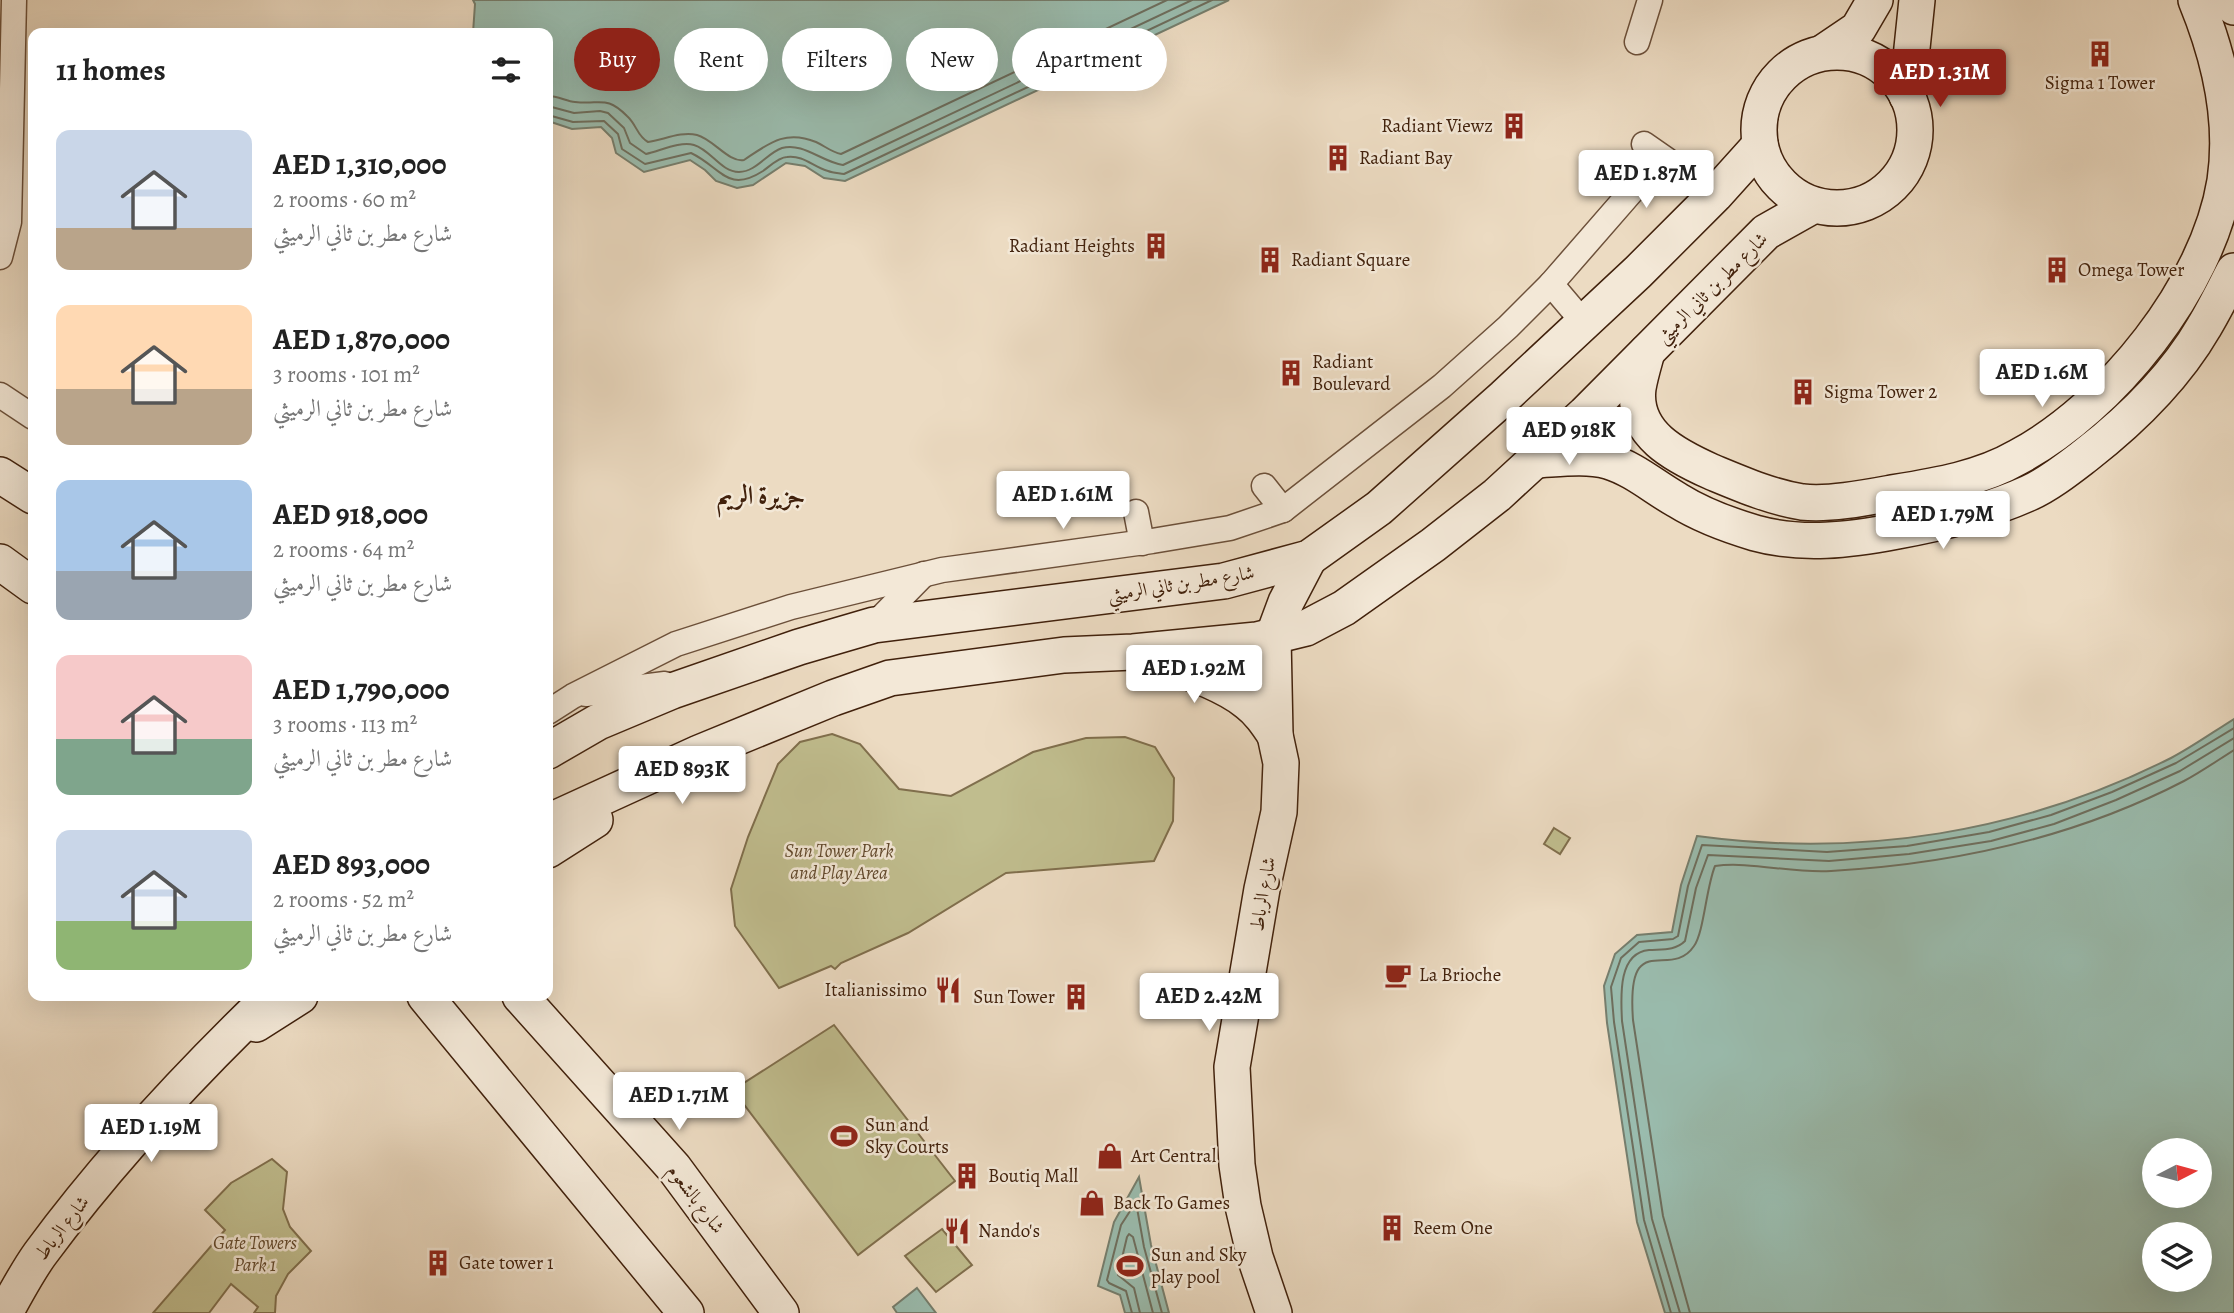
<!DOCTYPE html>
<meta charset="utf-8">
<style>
body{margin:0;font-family:Alegreya,Amiri,serif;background:#f6f6f6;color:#222;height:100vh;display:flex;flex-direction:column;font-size:26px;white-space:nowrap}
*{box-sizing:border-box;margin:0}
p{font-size:23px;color:#767676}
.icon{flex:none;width:38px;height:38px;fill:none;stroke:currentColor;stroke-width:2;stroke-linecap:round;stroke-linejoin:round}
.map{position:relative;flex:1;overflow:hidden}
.side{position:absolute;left:28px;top:28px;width:525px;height:973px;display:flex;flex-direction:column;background:#fff;border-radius:14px;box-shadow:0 7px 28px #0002}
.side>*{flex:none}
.banner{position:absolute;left:574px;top:28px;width:665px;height:63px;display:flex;gap:14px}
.needle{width:46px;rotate:84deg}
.controls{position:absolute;left:2142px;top:1138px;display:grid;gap:14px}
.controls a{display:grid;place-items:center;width:70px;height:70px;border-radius:50%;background:#fff;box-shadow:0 7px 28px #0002;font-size:35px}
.price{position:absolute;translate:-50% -60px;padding:0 16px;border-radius:7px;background:#fff;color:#222;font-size:23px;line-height:46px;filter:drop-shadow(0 2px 4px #0008)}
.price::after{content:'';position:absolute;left:50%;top:42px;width:21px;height:16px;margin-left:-10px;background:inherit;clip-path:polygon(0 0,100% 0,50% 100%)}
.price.selected{background:#8f2418;color:#fff}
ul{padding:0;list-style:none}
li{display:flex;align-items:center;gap:21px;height:175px;padding:0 28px}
li span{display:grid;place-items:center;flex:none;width:196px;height:140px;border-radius:14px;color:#555}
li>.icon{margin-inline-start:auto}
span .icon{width:84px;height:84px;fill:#fffc;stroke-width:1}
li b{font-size:30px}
h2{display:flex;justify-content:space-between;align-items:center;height:84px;padding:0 28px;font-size:30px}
.pill{padding:0 24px;border-radius:32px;background:#fff;box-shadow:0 7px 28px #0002;font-size:24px;line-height:63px}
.pill.selected{background:#8f2418;color:#fff}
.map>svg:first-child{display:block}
.green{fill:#c0bd8e;stroke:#806f4d;stroke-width:2}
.water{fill:#9abcae;stroke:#767e6d;stroke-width:2;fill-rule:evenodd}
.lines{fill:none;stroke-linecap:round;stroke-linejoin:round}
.shore{stroke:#6e6e5d;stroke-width:2}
.street-casing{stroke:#6c503a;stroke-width:27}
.secondary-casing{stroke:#41210c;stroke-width:38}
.street{stroke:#f3e8d7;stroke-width:24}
.secondary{stroke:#f3e8d7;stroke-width:35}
.labels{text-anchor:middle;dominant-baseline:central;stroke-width:5;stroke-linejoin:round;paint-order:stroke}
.poi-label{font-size:19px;fill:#41210c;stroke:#f3e8d7;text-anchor:start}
.street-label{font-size:19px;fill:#41210c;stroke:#f3e8d7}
.park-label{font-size:19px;font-style:italic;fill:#61482c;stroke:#f3e8d7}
.district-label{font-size:26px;font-weight:bold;fill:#41210c;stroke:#f3e8d7}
</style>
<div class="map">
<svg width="2234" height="1313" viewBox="0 0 2234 1313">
<rect width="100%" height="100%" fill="#ecdbc2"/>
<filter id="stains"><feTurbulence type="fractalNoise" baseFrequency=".00286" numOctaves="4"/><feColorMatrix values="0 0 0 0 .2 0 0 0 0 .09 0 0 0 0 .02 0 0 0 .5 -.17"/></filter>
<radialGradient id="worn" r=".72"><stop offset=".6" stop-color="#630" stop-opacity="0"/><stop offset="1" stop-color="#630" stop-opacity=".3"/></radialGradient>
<g class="green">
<polygon points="832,734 860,744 899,789 951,796 1033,752 1086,738 1125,737 1155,747 1174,778 1173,821 1154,861 1006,873 908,933 841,963 835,969 831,966 779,988 735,926 731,889 748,837 778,764 800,742"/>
<polygon points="1554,828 1570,838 1560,854 1544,844"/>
<polygon points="834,1025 955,1181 858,1255 733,1090"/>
<polygon points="272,1159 287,1172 283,1209 290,1227 311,1251 288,1274 276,1296 275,1313 254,1313 258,1307 231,1284 209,1313 153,1313 225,1230 205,1210 231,1183"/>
<polygon points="942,1229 972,1265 936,1292 905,1256"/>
</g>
<g class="water">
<polygon points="473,0 1229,0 845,181 824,178 805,166 786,163 753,185 737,188 716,181 705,170 690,160 644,172 616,153 612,138 601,127 572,129 548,121 548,33 473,33 475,4"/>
<path d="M2234,719V1313H1665L1637,1222L1607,1023L1604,986L1615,954L1637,935L1672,932L1681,885L1697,836C1861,858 2022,833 2171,758C2192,747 2213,732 2234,719ZM2154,1150H2200V1195H2154ZM2154,1234H2200V1279H2154Z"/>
<polygon points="1139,1177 1151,1245 1169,1313 1125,1313 1120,1295 1098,1286 1114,1222"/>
<polygon points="917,1288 936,1313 897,1313 893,1307"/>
</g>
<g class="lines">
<g class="shore">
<path d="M548,96C558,96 566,101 575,102C601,105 606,95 627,116C637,125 637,136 648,142C663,140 681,131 697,135C713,139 729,163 744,160C768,144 785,129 816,142C825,146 831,152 841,154L1167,0"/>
<path d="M548,106L574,113L600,111L608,113L624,128L630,143L646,154C660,151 680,141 694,145C711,150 721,172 739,172C756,172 767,153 782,148C803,142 822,162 843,165L1192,0"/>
<path d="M548,115L573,122L604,121L618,134L622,149L645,164L691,153C721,167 727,194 763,171C770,166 779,157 787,157C804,155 813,167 828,171C833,173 839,173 844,174L1212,0"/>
<polyline points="1132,1313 1126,1291 1109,1283 1107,1280 1121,1225 1134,1205 1137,1208 1144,1247 1162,1313"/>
<polyline points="1140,1313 1134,1288 1118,1275 1127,1237 1129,1234 1133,1237 1153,1313"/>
<polyline points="1671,1313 1644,1220 1614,1022 1611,987 1621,958 1639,942 1673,939 1678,936 1688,886 1702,845 1827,852 1907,846 1989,832 2051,815 2112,792 2176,763 2234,728"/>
<path d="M1680,1313L1652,1219L1622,1021C1621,999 1617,953 1649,950C1662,949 1675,951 1685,941L1696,888L1708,855L1829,861L1909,854L1991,841L2054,824L2116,800L2180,771L2234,738"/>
<path d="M1690,1313L1663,1216L1633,1020C1626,925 1670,982 1694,946C1704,932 1706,888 1715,866C1750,861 1795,874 1831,871C1954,864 2074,838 2184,781C2201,772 2218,760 2234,750"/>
</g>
<g class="street-casing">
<g id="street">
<polyline points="1637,42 1650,0"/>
<polyline points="0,257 9,222 14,0"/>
<polyline points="1551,284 1584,323"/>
<polyline points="0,395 33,417"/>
<polyline points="1264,486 1283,510"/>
<polyline points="1136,512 1142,543"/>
<polyline points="874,625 924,574"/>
<polyline points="586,694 665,684"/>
<polyline points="548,712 573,696 676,644 791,607 942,570 1152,541 1230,528 1283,510 1442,386 1508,327 1551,284 1632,191 1649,174 1667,160 1644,144"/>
</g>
</g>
<g class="secondary-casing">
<g id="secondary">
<polyline points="2231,0 2234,7"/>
<polyline points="1824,52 1858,29 1875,0"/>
<circle cx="1837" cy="130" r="78"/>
<polyline points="1907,96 1917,0"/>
<path d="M1647,352C1644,363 1640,376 1638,388C1632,434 1676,456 1712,472C1741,484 1771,497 1802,502C1829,505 1865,498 1892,493C1935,486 1980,479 2018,457C2111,407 2208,287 2225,181C2234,120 2219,56 2196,0"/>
<path d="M1534,460C1558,459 1585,455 1608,461C1634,469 1654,487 1677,500C1701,515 1728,525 1755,533C1802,546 1850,540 1897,531C1942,523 1987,512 2029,493C2049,484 2069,468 2086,455C2131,420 2175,377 2204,327C2215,309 2224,290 2234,271"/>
<polyline points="0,475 33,496"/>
<polyline points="0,562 33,586"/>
<path d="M1136,653C1171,667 1218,679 1247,702C1259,711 1267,723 1275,735"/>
<polyline points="548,751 598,722 672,691 799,647 874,625 1224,581 1309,558 1379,508 1504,397 1638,272 1715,195 1760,145"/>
<polyline points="548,822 699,753 833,698 890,678 1064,655 1133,652 1257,640 1306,628 1344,608 1433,545 1497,495 1585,414 1766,232 1814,205"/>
<polyline points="548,850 595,820"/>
<polyline points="425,996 686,1313"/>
<polyline points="520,996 674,1168 781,1313"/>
<polyline points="256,1024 300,996"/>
<path d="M5,1313C16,1293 27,1272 40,1254C107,1163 190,1074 271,996"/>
<polyline points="1274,1313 1255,1257 1243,1206 1237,1165 1232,1067 1262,889 1279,812 1281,763 1275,735 1273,637 1286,602 1309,558"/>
</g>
</g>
<use href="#street" class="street"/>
<use href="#secondary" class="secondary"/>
</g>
<defs>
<g id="building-bare" transform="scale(2.1)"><path d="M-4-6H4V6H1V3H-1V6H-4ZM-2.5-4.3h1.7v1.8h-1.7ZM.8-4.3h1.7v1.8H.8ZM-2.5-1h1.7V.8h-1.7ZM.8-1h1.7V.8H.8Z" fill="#8f2418" stroke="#f3e8d7" stroke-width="2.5" paint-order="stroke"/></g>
<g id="cafe-bare" transform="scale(2.1)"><path d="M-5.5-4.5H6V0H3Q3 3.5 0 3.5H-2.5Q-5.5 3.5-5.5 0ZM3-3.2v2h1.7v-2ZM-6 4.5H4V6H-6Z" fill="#8f2418" stroke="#f3e8d7" stroke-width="2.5" paint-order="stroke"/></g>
<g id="restaurant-bare" transform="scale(2.1)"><path d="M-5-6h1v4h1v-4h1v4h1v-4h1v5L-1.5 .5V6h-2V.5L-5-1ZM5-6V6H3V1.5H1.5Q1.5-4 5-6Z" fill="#8f2418" stroke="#f3e8d7" stroke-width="2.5" paint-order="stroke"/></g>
<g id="stadium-bare" transform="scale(2.1)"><path d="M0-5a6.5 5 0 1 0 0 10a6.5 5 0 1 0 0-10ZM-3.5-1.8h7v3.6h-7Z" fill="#8f2418" stroke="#f3e8d7" stroke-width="2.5" paint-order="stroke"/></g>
<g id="shop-bare" transform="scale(2.1)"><path d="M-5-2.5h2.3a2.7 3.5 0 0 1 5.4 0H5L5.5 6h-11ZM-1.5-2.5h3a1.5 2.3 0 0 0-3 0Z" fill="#8f2418" stroke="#f3e8d7" stroke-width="2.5" paint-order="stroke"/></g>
</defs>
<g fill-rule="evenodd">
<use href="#building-bare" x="2100" y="54"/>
<use href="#building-bare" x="1514" y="126"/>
<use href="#building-bare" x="1338" y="158"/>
<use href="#building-bare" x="1156" y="246"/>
<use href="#building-bare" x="1270" y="260"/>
<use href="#building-bare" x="2057" y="270"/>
<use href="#building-bare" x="1291" y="373"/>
<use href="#building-bare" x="1803" y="392"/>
<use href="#cafe-bare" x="1398" y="975"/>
<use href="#restaurant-bare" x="948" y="990"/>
<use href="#building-bare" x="1076" y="997"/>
<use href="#stadium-bare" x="844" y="1136"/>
<use href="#shop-bare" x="1110" y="1156"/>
<use href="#building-bare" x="967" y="1176"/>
<use href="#shop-bare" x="1092" y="1203"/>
<use href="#building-bare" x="1392" y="1228"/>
<use href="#restaurant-bare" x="957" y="1231"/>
<use href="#building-bare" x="438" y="1263"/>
<use href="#stadium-bare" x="1130" y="1266"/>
</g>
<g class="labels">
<g class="poi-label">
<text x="2100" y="83" text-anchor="middle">Sigma 1 Tower</text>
<text x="1493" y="126" text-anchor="end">Radiant Viewz</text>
<text x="1359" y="158">Radiant Bay</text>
<text x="1135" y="246" text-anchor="end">Radiant Heights</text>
<text x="1291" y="260">Radiant Square</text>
<text x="2078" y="270">Omega Tower</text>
<text x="1312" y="362">Radiant<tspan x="1312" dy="22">Boulevard</tspan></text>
<text x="1824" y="392">Sigma Tower 2</text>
<text x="1419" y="975">La Brioche</text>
<text x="927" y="990" text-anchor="end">Italianissimo</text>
<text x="1055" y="997" text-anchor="end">Sun Tower</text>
<text x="865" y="1125">Sun and<tspan x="865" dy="22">Sky Courts</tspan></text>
<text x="1131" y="1156">Art Central</text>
<text x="988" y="1176">Boutiq Mall</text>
<text x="1113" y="1203">Back To Games</text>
<text x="1413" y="1228">Reem One</text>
<text x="978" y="1231">Nando's</text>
<text x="1151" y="1255">Sun and Sky<tspan x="1151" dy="22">play pool</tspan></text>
<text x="459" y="1263">Gate tower 1</text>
</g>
<g class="street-label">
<text transform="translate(1712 288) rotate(-45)">شارع مطر بن ثاني الرميثي</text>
<text transform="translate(1181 584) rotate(-9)">شارع مطر بن ثاني الرميثي</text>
<text transform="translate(1263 894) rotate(-80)">شارع الرباط</text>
<text transform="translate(696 1199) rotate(53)">شارع بالشعوم</text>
<text transform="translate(62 1228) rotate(-52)">شارع الرباط</text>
</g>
<g class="park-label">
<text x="839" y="851">Sun Tower Park<tspan x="839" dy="22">and Play Area</tspan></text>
<text x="255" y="1243">Gate Towers<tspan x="255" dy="22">Park 1</tspan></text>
</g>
<g class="district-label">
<text x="761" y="495">جزيرة الريم</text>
</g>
</g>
<rect width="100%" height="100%" filter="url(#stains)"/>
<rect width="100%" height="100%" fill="url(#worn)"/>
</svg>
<div class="controls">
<a><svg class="needle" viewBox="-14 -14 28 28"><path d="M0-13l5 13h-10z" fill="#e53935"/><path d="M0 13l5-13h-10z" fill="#767676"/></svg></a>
<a><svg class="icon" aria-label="layers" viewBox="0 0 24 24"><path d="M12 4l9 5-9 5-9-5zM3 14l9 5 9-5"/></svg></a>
</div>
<b class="price selected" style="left:1940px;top:109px">AED 1.31M</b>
<b class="price" style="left:1646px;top:210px">AED 1.87M</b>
<b class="price" style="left:2042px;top:409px">AED 1.6M</b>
<b class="price" style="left:1569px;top:467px">AED 918K</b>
<b class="price" style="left:1063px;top:531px">AED 1.61M</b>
<b class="price" style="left:1943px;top:551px">AED 1.79M</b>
<b class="price" style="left:1194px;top:705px">AED 1.92M</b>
<b class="price" style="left:682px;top:806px">AED 893K</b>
<b class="price" style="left:1209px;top:1033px">AED 2.42M</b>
<b class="price" style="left:679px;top:1132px">AED 1.71M</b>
<b class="price" style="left:151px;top:1164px">AED 1.19M</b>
<div class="banner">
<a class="pill selected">Buy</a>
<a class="pill">Rent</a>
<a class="pill">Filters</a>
<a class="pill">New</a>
<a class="pill">Apartment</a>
</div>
<section class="side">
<h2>11 homes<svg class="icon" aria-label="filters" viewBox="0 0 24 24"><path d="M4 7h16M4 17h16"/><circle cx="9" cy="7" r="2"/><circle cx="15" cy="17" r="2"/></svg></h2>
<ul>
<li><span style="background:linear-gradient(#c9d6e8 70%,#b9a48a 0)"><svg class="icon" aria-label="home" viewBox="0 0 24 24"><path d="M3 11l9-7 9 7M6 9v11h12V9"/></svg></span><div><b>AED 1,310,000</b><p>2 rooms · 60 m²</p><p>شارع مطر بن ثاني الرميثي</p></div></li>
<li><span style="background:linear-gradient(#ffd9b3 60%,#b9a48a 0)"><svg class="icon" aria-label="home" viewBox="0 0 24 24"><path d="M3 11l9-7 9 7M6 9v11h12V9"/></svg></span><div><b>AED 1,870,000</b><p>3 rooms · 101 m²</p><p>شارع مطر بن ثاني الرميثي</p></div></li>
<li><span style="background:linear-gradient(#a9c7e8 65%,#9aa5b1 0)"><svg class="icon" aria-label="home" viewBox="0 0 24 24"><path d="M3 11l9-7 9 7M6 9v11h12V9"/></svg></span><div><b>AED 918,000</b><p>2 rooms · 64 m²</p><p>شارع مطر بن ثاني الرميثي</p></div></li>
<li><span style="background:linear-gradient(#f6c9c9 60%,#7fa58c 0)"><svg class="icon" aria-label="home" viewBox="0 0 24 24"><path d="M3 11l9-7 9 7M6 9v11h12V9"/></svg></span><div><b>AED 1,790,000</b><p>3 rooms · 113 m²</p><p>شارع مطر بن ثاني الرميثي</p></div></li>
<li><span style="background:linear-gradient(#c9d6e8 65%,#8fb573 0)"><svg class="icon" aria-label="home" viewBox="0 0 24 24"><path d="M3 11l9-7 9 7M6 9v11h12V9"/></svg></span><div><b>AED 893,000</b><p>2 rooms · 52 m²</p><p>شارع مطر بن ثاني الرميثي</p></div></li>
</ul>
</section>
</div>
